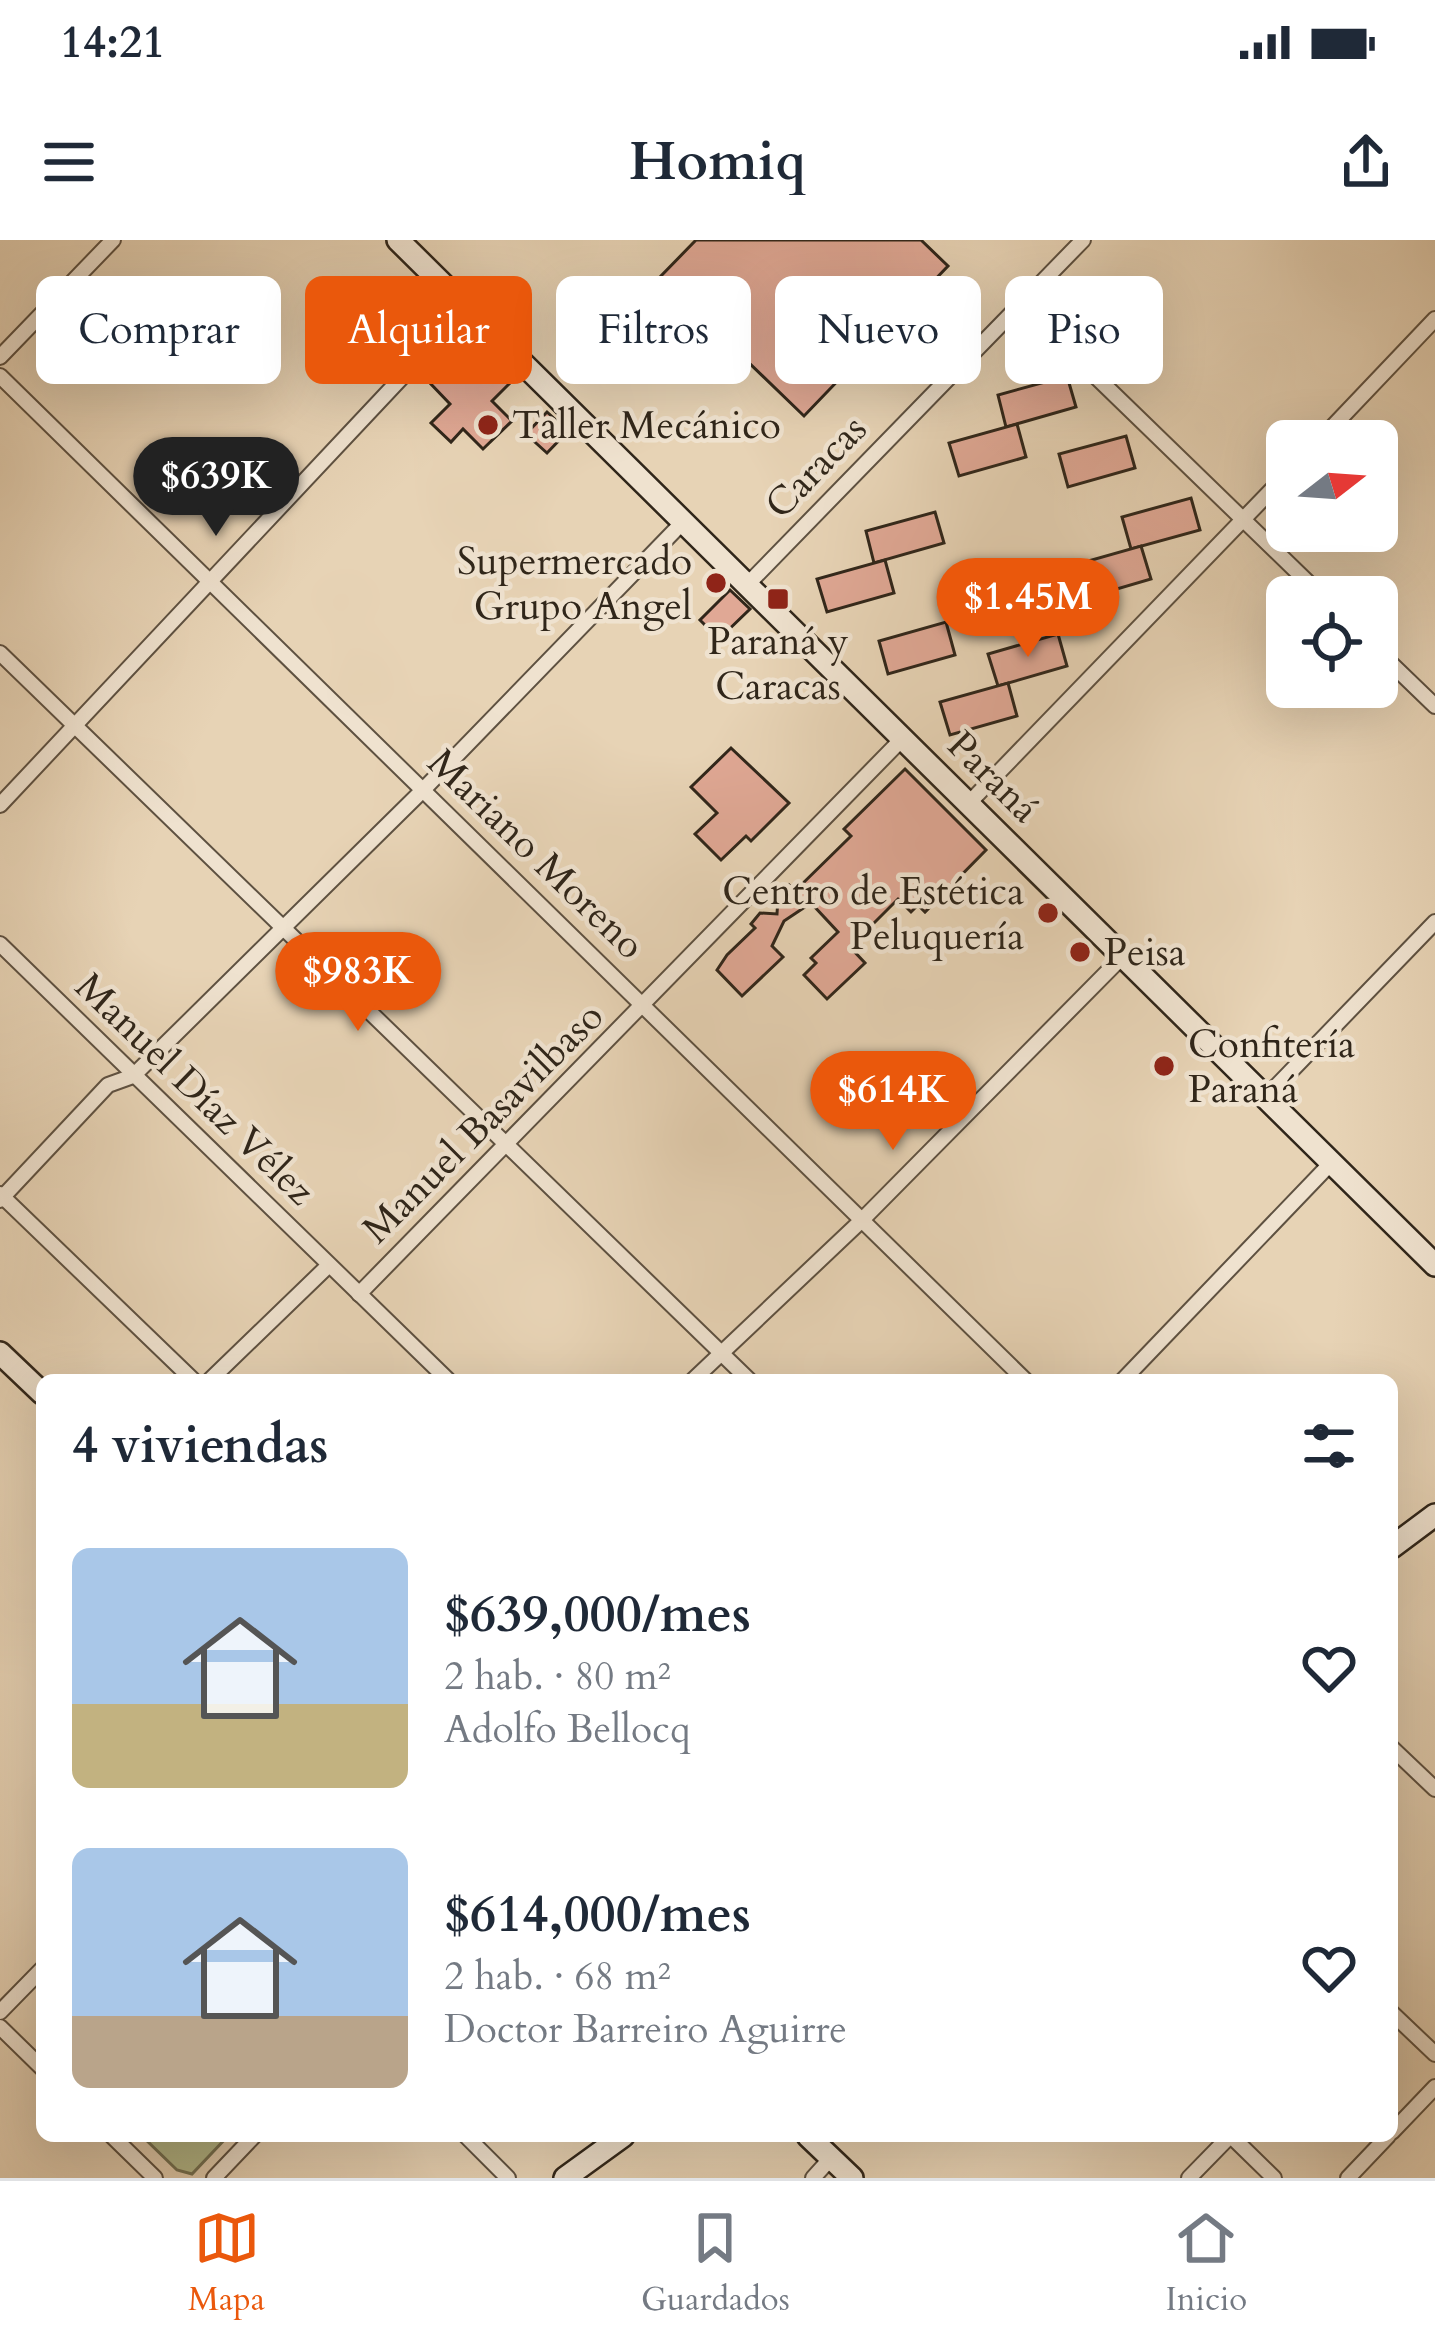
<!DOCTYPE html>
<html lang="es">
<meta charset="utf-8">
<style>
body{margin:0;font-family:Cardo,serif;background:#f2f2f3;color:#1f2937;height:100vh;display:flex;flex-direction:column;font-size:45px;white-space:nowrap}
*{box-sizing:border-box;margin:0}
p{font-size:39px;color:#747a83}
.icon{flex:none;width:66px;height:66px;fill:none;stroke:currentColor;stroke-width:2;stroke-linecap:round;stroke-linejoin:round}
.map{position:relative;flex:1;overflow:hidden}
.details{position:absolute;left:36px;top:1134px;width:1362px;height:768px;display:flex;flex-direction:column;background:#fff;border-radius:18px;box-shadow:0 12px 48px #0002}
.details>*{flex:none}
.guide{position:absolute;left:36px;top:36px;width:1365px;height:108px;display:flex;gap:24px}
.needle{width:78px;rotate:73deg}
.controls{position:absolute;left:1266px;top:180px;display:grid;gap:24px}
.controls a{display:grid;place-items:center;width:132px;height:132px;border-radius:18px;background:#fff;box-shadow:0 12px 48px #0002;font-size:60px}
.price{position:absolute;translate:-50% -102px;padding:0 27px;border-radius:42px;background:#ea580c;color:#fff;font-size:39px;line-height:78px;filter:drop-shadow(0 3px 6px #0008)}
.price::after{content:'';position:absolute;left:50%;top:72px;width:36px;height:27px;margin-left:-18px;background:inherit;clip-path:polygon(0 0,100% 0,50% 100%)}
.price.active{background:#222;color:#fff}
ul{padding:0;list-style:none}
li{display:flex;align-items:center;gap:36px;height:300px;padding:0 36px}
li span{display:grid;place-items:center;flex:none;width:336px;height:240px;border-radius:18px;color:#555}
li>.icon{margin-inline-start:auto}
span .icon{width:144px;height:144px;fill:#fffc;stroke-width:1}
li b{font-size:51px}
h2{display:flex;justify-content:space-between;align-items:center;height:144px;padding:0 36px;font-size:51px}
.pill{padding:0 42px;border-radius:18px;background:#fff;box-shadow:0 12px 48px #0002;font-size:42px;line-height:108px}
.pill.active{background:#ea580c;color:#fff}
.status{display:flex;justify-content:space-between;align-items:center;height:84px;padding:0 60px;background:#fff;direction:ltr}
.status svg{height:33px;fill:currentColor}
header{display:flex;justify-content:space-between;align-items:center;height:156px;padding:0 36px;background:#fff;font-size:54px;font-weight:700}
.tabs{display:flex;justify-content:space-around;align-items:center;height:168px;border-top:3px solid #e0e1e3;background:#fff;font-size:33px;color:#747a83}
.tabs a{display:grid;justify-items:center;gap:6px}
.tabs .active{color:#ea580c}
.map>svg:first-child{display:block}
.green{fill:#b4bc8e;stroke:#727154;stroke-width:3}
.building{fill:#e0a895;stroke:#30261a;stroke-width:3}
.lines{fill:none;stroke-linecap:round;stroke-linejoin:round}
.street-casing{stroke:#5e5141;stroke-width:18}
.secondary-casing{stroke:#30261a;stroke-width:26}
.street{stroke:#efe2cf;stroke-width:14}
.secondary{stroke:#efe2cf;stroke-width:21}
.poi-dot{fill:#8f2418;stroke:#efe2cf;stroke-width:4.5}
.labels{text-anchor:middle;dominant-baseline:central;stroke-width:9;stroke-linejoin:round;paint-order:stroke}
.poi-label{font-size:39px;fill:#30261a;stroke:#efe2cf;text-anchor:start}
.street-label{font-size:39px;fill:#30261a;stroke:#efe2cf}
</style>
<div class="status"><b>14:21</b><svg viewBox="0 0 49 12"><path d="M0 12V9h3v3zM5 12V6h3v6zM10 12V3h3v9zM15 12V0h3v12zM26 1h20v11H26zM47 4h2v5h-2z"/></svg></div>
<header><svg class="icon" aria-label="menu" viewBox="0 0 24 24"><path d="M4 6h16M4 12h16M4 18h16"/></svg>Homiq<svg class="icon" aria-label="share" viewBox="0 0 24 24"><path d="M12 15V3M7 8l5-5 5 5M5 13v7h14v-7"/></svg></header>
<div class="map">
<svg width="1435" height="1938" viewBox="0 0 1435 1938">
<rect width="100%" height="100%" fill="#e7d3b5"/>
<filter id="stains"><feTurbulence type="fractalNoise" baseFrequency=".00167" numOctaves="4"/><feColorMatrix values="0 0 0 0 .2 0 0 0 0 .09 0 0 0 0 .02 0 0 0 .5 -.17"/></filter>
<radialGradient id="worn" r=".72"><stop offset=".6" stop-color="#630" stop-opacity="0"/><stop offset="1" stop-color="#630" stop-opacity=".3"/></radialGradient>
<polygon class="green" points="142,1896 228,1896 192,1934 177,1930"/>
<g class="building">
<polygon points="696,0 921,0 948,26 804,176 660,37"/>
<polygon points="469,103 509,144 492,161 512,181 483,209 463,189 451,202 431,183 450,164 429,142"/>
<polygon points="1067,136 1076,167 1006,187 998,155"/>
<polygon points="547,172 568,191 547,213 526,194"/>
<polygon points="1017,184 1026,217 959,236 949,203"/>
<polygon points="1126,196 1135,228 1068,247 1059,214"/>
<polygon points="1191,258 1200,290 1131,309 1122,277"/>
<polygon points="935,272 944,303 874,323 866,291"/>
<polygon points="1141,306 1151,339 1083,359 1074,325"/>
<polygon points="885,320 894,353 827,372 817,339"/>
<polygon points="730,350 750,369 719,399 700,380"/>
<polygon points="946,382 955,415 888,434 879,401"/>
<polygon points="1058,394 1067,426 998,446 988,414"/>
<polygon points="1008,443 1017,476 950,495 940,462"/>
<polygon points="731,508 789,563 751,601 746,596 721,620 695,594 717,573 691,547"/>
<polygon points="905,529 986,610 925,672 918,665 911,672 898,659 850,707 865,723 827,759 804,735 816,723 811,718 838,692 811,663 784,681 772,706 783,717 742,756 717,730 727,715 755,688 751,684 760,673 777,674 778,657 789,645 795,651 851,596 844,589"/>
</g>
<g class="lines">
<g class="street-casing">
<g id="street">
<polyline points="1021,64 1323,357"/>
<polyline points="0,117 113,0"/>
<polyline points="0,136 1025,1140"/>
<polyline points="1319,201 1435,79"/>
<polyline points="747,345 1083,0"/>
<polyline points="1377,410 1435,466"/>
<polyline points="0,413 749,1140"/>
<polyline points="969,563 1287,234"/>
<polyline points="0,565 467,68"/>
<polyline points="0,704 448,1140"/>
<polyline points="1267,856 1435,682"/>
<polyline points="0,954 193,1140"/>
<polyline points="0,960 108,845 133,836 423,550 683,282"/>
<polyline points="359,1054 903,498"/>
<polyline points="210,1140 328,1026"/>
<polyline points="693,1140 862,980 1124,715"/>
<polyline points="1123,1140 1333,921"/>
<polyline points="1392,1508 1435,1549"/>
<polyline points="0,1772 42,1729"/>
<polyline points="1392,1773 1435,1814"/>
<polyline points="0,1787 42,1828"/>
<polyline points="1392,1892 1435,1847"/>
<polyline points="112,1896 155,1938"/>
<polyline points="466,1896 508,1938"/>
<polyline points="1231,1896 1274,1938"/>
<polyline points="214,1938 254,1896"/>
<polyline points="813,1938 831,1918"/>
<polyline points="1189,1938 1230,1896"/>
<polyline points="1348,1938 1388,1896"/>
</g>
</g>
<g class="secondary-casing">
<g id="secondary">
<polyline points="398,0 1435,1025"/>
<polyline points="0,1113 42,1153"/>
<polyline points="1392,1307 1435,1275"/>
<polyline points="808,1896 852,1938"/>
<polyline points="565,1938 623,1896"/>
</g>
</g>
<use href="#street" class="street"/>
<use href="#secondary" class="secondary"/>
</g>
<g class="poi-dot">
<circle cx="488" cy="185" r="12"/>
<circle cx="716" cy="343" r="12"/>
<rect x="766" y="347" width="24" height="24" rx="6"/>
<circle cx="1048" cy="673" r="12"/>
<circle cx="1080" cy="712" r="12"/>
<circle cx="1164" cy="826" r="12"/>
</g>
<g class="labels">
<g class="poi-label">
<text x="512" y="185">Taller Mecánico</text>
<text x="692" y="321" text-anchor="end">Supermercado<tspan x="692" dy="45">Grupo Angel</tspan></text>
<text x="778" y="401" text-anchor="middle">Paraná y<tspan x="778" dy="45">Caracas</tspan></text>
<text x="1024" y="651" text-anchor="end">Centro de Estética<tspan x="1024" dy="45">Peluquería</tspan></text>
<text x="1104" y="712">Peisa</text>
<text x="1188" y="804">Confitería<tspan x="1188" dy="45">Paraná</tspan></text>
</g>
<g class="street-label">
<text transform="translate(816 227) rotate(-46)">Caracas</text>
<text transform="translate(993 537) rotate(45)">Paraná</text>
<text transform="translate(536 614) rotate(44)">Mariano Moreno</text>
<text transform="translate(195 849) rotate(44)">Manuel Díaz Vélez</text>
<text transform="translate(483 883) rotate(-45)">Manuel Basavilbaso</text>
</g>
</g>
<rect width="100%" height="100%" filter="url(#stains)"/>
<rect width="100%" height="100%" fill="url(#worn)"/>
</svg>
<div class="controls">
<a><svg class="needle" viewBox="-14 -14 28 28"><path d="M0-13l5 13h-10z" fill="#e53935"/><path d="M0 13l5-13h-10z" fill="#747a83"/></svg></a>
<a><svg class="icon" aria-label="locate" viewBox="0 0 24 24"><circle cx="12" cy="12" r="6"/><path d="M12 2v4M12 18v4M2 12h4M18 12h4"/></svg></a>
</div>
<b class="price active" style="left:216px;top:299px">$639K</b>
<b class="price" style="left:1028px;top:420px">$1.45M</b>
<b class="price" style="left:358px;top:794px">$983K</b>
<b class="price" style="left:893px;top:913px">$614K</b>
<div class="guide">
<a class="pill">Comprar</a>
<a class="pill active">Alquilar</a>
<a class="pill">Filtros</a>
<a class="pill">Nuevo</a>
<a class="pill">Piso</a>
</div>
<section class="details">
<h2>4 viviendas<svg class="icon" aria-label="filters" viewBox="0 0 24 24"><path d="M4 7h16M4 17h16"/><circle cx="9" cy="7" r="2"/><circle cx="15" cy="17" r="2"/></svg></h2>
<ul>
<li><span style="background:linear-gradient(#a9c7e8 65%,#c2b280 0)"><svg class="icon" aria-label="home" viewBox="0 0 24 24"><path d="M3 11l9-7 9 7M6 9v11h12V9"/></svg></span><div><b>$639,000/mes</b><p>2 hab. · 80 m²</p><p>Adolfo Bellocq</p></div><svg class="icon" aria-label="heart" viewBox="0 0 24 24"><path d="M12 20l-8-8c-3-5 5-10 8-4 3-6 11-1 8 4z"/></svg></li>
<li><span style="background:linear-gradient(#a9c7e8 70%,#b9a48a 0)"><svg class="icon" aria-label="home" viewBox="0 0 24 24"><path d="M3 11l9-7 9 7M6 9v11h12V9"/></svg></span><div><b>$614,000/mes</b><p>2 hab. · 68 m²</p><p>Doctor Barreiro Aguirre</p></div><svg class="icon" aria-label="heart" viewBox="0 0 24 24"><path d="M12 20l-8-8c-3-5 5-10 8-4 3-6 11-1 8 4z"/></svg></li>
</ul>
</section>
</div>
<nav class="tabs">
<a class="active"><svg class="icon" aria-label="map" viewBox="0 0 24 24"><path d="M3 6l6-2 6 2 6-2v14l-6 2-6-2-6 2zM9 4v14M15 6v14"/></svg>Mapa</a>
<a><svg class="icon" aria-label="saved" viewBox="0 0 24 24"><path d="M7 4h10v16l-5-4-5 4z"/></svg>Guardados</a>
<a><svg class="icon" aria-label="home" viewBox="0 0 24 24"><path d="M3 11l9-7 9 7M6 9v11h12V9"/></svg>Inicio</a>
</nav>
